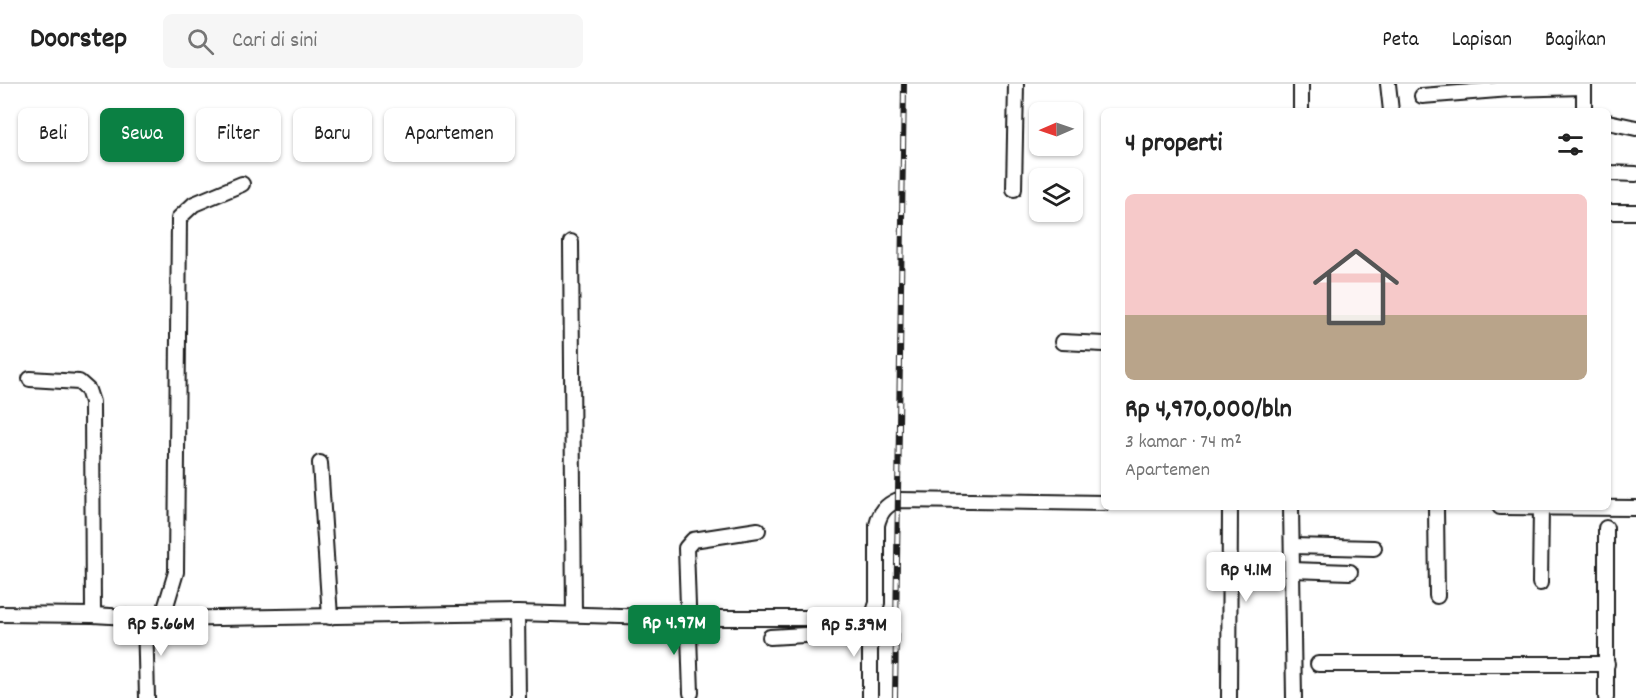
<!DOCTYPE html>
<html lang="id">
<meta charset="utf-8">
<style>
body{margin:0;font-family:Dekko,sans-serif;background:#f6f6f6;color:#222;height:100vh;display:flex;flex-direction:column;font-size:22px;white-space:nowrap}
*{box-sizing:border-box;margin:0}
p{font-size:20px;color:#767676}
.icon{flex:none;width:33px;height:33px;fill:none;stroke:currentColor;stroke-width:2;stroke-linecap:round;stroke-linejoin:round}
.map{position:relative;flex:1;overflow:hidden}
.sheet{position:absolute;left:1101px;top:24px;width:510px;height:402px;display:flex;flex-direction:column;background:#fff;border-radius:9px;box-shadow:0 2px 4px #0004}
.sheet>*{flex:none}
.top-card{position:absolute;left:18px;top:24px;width:570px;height:54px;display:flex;gap:12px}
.needle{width:39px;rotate:268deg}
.controls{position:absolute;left:1029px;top:18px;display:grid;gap:12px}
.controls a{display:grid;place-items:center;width:54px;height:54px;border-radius:9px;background:#fff;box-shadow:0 2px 4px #0004;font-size:30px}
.price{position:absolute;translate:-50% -51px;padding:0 14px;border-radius:6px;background:#fff;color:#222;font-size:20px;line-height:39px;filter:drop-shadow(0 2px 3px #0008)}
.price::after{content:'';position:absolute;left:50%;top:36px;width:18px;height:14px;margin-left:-9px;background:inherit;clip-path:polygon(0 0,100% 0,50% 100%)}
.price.active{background:#0b8043;color:#fff}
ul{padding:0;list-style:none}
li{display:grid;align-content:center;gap:12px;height:318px;padding:0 24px}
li+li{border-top:2px solid #e0e0e0}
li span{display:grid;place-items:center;height:186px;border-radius:9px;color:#555}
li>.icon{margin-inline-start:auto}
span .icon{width:108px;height:108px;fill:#fffc;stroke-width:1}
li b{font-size:26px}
h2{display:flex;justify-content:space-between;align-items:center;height:72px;padding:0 24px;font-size:26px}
.pill{padding:0 21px;border-radius:9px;background:#fff;box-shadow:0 2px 4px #0004;font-size:21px;line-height:54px}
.pill.active{background:#0b8043;color:#fff}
header{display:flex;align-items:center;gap:36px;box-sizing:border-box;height:84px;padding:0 30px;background:#fff;border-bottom:2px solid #e0e0e0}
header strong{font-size:28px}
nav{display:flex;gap:33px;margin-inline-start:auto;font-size:21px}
.search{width:420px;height:54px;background:#f6f6f6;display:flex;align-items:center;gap:15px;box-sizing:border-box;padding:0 21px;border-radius:9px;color:#767676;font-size:22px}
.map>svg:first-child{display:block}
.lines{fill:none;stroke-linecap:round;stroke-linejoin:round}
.minor-casing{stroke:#1c1c1c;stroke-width:18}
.minor{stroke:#fff;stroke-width:14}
.rail-casing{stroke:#1c1c1c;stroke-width:6}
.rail{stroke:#fff;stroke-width:4;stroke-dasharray:11;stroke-linecap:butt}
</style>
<header>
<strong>Doorstep</strong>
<div class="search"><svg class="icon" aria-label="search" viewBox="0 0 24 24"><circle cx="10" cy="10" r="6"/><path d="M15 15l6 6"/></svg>Cari di sini</div>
<nav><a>Peta</a><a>Lapisan</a><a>Bagikan</a></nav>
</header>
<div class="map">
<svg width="1636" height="614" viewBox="0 0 1636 614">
<rect width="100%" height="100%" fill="#fff"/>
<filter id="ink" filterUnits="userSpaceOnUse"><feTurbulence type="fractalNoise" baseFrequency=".0167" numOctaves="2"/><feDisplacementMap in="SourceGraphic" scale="12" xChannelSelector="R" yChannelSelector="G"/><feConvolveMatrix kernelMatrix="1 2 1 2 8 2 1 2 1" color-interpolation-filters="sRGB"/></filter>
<g filter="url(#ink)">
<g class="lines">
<g class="minor-casing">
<g id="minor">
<polyline points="1388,0 1391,27"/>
<polyline points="1422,12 1510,5 1584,3"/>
<polyline points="1301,27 1301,0"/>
<polyline points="1584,27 1584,0"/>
<polyline points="1608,38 1636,44"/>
<polyline points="1608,89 1636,90"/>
<polyline points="1014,105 1016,0"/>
<polyline points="1608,128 1636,128"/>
<polyline points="571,158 574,530"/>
<polyline points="1062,258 1104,260"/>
<polyline points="30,295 79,298 88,306 92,318 93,531"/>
<polyline points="320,379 330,533"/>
<polyline points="1291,423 1294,614"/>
<polyline points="1436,423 1437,512"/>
<polyline points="1500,423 1636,424"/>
<polyline points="1606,444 1606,614"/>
<polyline points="1292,462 1374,464"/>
<polyline points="1292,486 1350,488"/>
<polyline points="1540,499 1541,423"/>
<polyline points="517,529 518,614"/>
<path d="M0,530L93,531L162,535L517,529L689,534H870L874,528L877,519V441C880,428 886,421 898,416L1104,419"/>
<polyline points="145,533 147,614"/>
<polyline points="870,534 870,614"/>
<polyline points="162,535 176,488 179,134 194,120 242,100"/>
<polyline points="770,553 822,550 826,543 825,534"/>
<polyline points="1318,580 1607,580"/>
<polyline points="691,609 686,464 693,456 758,446"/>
<polyline points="1229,614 1230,423"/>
</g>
</g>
<use href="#minor" class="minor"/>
<g class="rail-casing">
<polyline id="rail" points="895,614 904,0"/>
</g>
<use href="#rail" class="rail"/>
</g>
</g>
</svg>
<div class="controls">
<a><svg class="needle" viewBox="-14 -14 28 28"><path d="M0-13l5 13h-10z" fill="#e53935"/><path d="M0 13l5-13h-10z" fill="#767676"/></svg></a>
<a><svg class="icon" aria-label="layers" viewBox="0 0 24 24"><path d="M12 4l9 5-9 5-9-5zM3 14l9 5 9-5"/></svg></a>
</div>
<b class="price" style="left:1246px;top:519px">Rp 4.1M</b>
<b class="price active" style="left:674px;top:572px">Rp 4.97M</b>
<b class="price" style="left:161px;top:573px">Rp 5.66M</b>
<b class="price" style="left:854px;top:574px">Rp 5.39M</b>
<div class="top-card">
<a class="pill">Beli</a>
<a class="pill active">Sewa</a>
<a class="pill">Filter</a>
<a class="pill">Baru</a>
<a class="pill">Apartemen</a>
</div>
<section class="sheet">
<h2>4 properti<svg class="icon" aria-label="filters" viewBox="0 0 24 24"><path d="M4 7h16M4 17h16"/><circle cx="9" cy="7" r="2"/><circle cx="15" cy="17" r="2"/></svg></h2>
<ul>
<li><span style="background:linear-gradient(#f6c9c9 65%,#b9a48a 0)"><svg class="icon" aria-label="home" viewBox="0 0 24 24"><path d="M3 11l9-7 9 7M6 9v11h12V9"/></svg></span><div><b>Rp 4,970,000/bln</b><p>3 kamar · 74 m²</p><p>Apartemen</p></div></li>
</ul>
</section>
</div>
